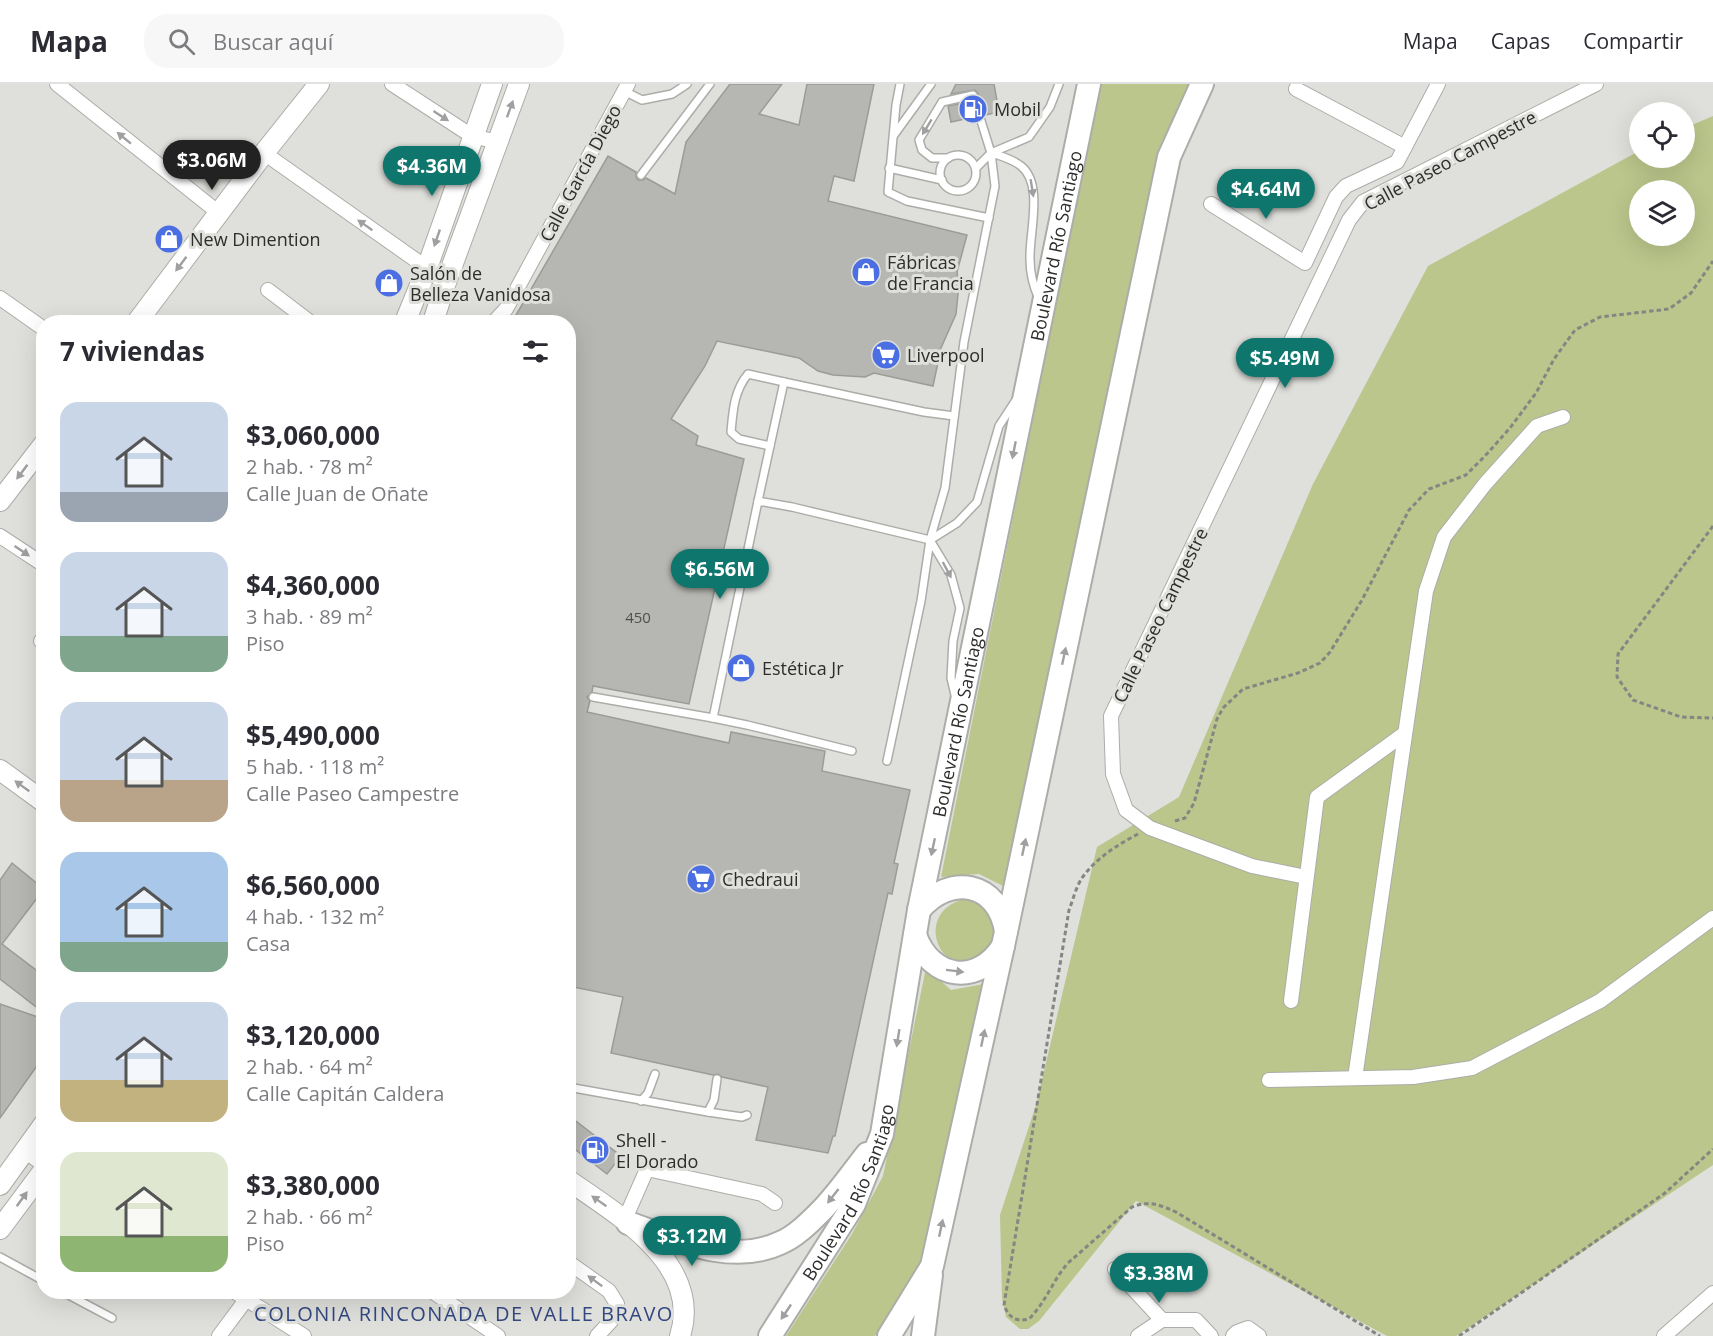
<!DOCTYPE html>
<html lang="es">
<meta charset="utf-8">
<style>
body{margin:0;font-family:"Open Sans",sans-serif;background:#f7f7f7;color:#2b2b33;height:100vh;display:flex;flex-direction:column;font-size:22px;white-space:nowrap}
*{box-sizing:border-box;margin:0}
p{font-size:20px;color:#7c7c81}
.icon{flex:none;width:33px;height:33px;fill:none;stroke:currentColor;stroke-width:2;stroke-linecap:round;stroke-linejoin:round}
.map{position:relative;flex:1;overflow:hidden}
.sheet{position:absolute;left:36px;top:231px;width:540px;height:984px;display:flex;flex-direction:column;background:#fff;border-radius:24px;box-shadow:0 6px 24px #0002}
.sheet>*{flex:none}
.controls{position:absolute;left:1629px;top:18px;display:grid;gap:12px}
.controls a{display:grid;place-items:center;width:66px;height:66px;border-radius:50%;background:#fff;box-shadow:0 6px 24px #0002;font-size:30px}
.price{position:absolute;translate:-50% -51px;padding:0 14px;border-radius:21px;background:#0f766e;color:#fff;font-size:20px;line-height:39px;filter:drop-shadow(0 2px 3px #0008)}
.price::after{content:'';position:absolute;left:50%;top:36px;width:18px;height:14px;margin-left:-9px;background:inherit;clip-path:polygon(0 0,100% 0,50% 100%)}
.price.current{background:#222;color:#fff}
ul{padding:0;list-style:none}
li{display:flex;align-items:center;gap:18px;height:150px;padding:0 24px}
li span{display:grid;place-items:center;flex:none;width:168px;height:120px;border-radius:18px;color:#555}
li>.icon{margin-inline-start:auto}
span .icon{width:72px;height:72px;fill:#fffc;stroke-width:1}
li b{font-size:26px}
h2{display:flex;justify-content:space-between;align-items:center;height:72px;padding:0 24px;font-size:26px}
header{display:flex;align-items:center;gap:36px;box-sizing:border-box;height:84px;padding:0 30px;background:#fff;border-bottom:2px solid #e1e1e2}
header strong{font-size:28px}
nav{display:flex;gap:33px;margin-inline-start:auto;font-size:21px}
.search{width:420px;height:54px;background:#f7f7f7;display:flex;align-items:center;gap:15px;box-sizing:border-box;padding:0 21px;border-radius:24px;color:#7c7c81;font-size:22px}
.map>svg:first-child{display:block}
.green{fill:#bac68b;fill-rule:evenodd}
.building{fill:#b6b7b2;stroke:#9b9c97;stroke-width:1.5}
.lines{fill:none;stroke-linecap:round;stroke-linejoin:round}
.lane-casing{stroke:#acada8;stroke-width:10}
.street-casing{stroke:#acada8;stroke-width:16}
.secondary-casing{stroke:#acada8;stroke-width:22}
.primary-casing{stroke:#acada8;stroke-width:26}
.path{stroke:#858682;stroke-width:3;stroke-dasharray:4.5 3;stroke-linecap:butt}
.lane{stroke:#fff;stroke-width:7}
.street{stroke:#fff;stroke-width:14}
.secondary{stroke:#fff;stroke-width:20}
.primary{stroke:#fff;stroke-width:22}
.oneway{fill:#a0a0a0}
.labels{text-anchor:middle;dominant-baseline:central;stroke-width:6;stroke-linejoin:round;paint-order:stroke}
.number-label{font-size:15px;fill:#4f504d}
.poi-label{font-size:18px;fill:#2d2d2b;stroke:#dfe0db;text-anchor:start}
.street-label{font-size:18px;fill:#2d2d2b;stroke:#dfe0db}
.neighbourhood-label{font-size:20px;letter-spacing:1.5px;fill:#334781;stroke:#dfe0db}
</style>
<header>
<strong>Mapa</strong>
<div class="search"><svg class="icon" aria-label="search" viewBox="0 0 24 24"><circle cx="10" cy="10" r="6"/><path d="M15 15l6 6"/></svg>Buscar aquí</div>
<nav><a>Mapa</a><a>Capas</a><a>Compartir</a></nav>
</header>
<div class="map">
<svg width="1713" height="1252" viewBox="0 0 1713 1252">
<rect width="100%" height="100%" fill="#dfe0db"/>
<g class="green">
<polygon points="1102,0 1193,0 1090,393 1003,802 979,790 941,793 1096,19"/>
<path d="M1713,32V1081L1456,1252H1387L1136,1117L1039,1237L1028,1245H1020L1006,1233L1002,1214L1000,1131L1036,1021L1097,763L1179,713L1313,400L1428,182L1639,67L1640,74H1684L1685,44ZM1640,106H1684V152H1640Z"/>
<path d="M965,815C985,817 987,823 998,839L990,868C982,871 972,877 964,878C935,881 918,826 965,815Z"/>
<polygon points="926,884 951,906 984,900 966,975 941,1106 923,1177 875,1252 786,1252 852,1150 883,1092"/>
</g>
<g class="building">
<polygon points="730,0 782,0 759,30 799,41 807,0 874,0 854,97 834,92 828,117 967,151 957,188 959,200 956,230 941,264 933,302 874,289 865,293 833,291 818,287 799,274 717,257 705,282 671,335 698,352 696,361 744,375 689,620 593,602 592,608 587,613 590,617 587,628 729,659 731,648 825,667 822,687 910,706 894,779 898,780 892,810 888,809 835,1052 833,1052 828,1069 756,1056 768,1003 722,993 718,990 713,991 611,969 623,913 568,902 568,238 512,238 608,72 636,88 636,93 638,96 643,96 646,94 675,110 686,58"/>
<polygon points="956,0 994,0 999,28 985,31 978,9 975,6 951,10"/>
<polygon points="969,18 974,33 951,38 948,22"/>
<polygon points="12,779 44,805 2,860 44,892 44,929 0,895 0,796"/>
<polygon points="0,920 38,933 44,956 44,981 39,979 0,1034"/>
<polygon points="568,1031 621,1072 607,1090 568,1060"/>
</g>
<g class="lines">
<g class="lane-casing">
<g id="lane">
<polyline points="900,0 896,21 888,108 907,117 989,134"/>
<polyline points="624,7 642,16 672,10 687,0"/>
<polyline points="894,51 931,0"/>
<path d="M991,69C1002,72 1012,75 1021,82C1044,100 1029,149 1030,175C1030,190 1033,202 1039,215"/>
<circle cx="958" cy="89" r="18"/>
<polyline points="889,84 942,96"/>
<polyline points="976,84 991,69 1029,53 1050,23 1059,0"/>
<polyline points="641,91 710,0"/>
<path d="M770,362L739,355L731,348C733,326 734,307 748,290L784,298"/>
<polyline points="758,417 784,298 924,328 954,332"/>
<polyline points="955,611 951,594 953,557 960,524 951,491 930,456 957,439 977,418 999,342 1016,316"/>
<polyline points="593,613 713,634"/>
<polyline points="852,667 747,641 713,634 758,417 792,423 930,456"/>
<polyline points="887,677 921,517 930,456 945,404 964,258 995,102 991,69 973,11 942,18 919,56 922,66 932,74 948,74"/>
<polyline points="568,1003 708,1028 714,1016 717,995"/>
<polyline points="641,1017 648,1009 655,990"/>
<polyline points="708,1028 742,1033 747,1031"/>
<polyline points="0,1173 44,1197"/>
<polyline points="63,1208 112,1234"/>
</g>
</g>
<g class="street-casing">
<g id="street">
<polyline points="57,0 219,129"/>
<polyline points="392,0 472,52 498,58"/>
<polyline points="1296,5 1405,63"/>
<polyline points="264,69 427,184 445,201"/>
<polyline points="1211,120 1305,179 1336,113 1346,102 1397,78 1438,0"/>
<polyline points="268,206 310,238"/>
<polyline points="0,214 44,245"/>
<polyline points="494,238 506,225 628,0"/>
<polyline points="0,452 44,481"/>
<polyline points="41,557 44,554"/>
<polyline points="1306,793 1252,782 1150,744 1126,726 1113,690 1111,632 1349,136 1363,118 1596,0"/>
<polyline points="1291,917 1317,713 1404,650"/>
<polyline points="1355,994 1426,507 1444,453 1485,400 1537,342 1563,333"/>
<polyline points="1269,996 1413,993 1472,984 1600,917 1713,834"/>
<polyline points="25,1067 44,1081"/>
<polyline points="625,1135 647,1085 762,1110 775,1119"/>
<polyline points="568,1178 609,1207 617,1220 611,1237 597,1252"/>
<polyline points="1115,1185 1162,1236"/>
<polyline points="235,1208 304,1252"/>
<polyline points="433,1208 498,1252"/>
<polyline points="219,1252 251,1209"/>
<polyline points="1138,1252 1162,1236 1196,1236 1211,1252"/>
<polyline points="1233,1252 1237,1248 1248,1244 1259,1252"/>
<polyline points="1664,1252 1713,1209"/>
</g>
</g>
<g class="secondary-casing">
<g id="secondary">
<polyline points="137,238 264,69 319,0"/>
<polyline points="405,238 427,184 492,0"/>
<polyline points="433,238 445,201 519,0"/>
<polyline points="0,417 44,360"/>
<polyline points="0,686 44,718"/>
<path d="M568,1096C618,1131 703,1180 680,1252"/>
<polyline points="0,1101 44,1040"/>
<polyline points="0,1145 44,1086"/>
</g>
</g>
<g class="primary-casing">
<g id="primary">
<path d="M919,826C950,789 998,798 1006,847"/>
<path d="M915,851C931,896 978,902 1003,862"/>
<path d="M628,1139C675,1155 731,1182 780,1159C795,1153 809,1139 820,1128C837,1111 852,1089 867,1070"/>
<path id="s1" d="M770,1252L854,1120L882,1050L919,826L1089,0"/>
<polyline points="889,1252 932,1182 1003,862 1169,73 1202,0"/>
<polyline points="923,1252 931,1191"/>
</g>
</g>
<g class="path">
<polyline points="1713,442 1618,570 1617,593 1633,616 1681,633 1713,634"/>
<polyline points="1175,737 1185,734 1194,719 1217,635 1223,624 1243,605 1298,589 1320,579 1330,568 1362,516 1409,426 1429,405 1466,391 1485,372 1510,344 1536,309 1554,275 1575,246 1600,233 1669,225 1691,209 1713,177"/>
<path d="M1138,750C1117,761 1095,775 1082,794C1076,803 1073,816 1069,826L1004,1221C1009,1234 1016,1238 1029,1235C1046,1218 1053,1196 1068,1179L1132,1123C1149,1116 1160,1121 1176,1128L1380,1252"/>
<polyline points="1459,1252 1665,1109 1713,1065"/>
</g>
<use href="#lane" class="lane"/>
<use href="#street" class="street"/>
<use href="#secondary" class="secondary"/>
<use href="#primary" class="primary"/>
</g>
<defs><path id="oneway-solid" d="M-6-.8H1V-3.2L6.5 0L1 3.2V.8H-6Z" transform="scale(1.5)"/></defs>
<g class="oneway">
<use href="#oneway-solid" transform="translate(510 25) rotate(-70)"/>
<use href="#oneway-solid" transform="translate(441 32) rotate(33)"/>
<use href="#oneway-solid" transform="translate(927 43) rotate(121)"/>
<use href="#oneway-solid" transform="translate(124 54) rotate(-141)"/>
<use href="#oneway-solid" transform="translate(1032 104) rotate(81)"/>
<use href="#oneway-solid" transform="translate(365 141) rotate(-145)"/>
<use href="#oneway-solid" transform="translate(437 154) rotate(109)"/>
<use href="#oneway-solid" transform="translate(181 180) rotate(127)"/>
<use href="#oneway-solid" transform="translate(1014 366) rotate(101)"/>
<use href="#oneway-solid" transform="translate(22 388) rotate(127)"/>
<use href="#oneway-solid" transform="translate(22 467) rotate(34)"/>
<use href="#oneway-solid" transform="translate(947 486) rotate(62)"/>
<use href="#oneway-solid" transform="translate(1064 572) rotate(-78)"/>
<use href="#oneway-solid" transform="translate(22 702) rotate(-144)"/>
<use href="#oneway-solid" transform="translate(933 763) rotate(102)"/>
<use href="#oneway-solid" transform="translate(1024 763) rotate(-78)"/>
<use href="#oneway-solid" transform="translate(955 887) rotate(7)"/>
<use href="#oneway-solid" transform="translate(898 954) rotate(99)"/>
<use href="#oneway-solid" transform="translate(983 954) rotate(-78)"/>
<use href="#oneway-solid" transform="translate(833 1112) rotate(128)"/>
<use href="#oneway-solid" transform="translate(22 1115) rotate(-54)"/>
<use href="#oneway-solid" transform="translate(599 1117) rotate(-145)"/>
<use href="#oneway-solid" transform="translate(941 1144) rotate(-78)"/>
<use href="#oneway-solid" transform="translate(595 1197) rotate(-144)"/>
<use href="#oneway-solid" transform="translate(786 1228) rotate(124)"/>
</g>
<defs>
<g id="fuel-disc" transform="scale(1.5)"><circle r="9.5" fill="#4b6ee2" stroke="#dfe0db"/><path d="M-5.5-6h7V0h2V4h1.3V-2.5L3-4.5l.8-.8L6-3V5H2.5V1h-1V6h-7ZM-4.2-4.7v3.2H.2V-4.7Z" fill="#fff"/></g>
<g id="shop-disc" transform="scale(1.5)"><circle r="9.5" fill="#4b6ee2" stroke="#dfe0db"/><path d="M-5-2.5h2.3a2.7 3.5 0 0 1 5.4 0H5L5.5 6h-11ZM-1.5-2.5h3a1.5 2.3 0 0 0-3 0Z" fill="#fff"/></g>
<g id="supermarket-disc" transform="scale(1.5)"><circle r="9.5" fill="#4b6ee2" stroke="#dfe0db"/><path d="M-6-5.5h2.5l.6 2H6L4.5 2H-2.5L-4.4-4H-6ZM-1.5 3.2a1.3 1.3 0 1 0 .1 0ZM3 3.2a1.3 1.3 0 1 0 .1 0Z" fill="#fff"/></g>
</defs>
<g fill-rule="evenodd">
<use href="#fuel-disc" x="973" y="25"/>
<use href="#shop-disc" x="169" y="155"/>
<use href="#shop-disc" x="866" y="188"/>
<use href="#shop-disc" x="389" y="199"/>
<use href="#supermarket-disc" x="886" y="271"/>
<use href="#shop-disc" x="741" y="584"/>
<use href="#supermarket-disc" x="701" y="795"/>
<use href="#fuel-disc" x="595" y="1066"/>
</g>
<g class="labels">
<g class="number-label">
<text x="638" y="533">450</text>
</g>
<g class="poi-label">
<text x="994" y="25">Mobil</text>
<text x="190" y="155">New Dimention</text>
<text x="887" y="178">Fábricas<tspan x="887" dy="21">de Francia</tspan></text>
<text x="410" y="189">Salón de<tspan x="410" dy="21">Belleza Vanidosa</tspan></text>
<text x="907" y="271">Liverpool</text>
<text x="762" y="584">Estética Jr</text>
<text x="722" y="795">Chedraui</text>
<text x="616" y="1056">Shell -<tspan x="616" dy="21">El Dorado</tspan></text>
</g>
<g class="street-label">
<text transform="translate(1450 76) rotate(-28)">Calle Paseo Campestre</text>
<text transform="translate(580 89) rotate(-62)">Calle García Diego</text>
<text stroke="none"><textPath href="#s1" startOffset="1137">Boulevard Río Santiago</textPath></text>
<text transform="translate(1160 531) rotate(-64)">Calle Paseo Campestre</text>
<text stroke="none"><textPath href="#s1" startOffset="651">Boulevard Río Santiago</textPath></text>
<text stroke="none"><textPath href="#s1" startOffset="165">Boulevard Río Santiago</textPath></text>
</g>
<g class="neighbourhood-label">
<text x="464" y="1229">COLONIA RINCONADA DE VALLE BRAVO</text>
</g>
</g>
</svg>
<div class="controls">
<a><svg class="icon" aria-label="locate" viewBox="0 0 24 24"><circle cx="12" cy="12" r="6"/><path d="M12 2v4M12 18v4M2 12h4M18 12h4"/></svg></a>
<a><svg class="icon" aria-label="layers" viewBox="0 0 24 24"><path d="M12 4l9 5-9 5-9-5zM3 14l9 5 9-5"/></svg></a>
</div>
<b class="price current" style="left:212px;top:107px">$3.06M</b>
<b class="price" style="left:432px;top:113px">$4.36M</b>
<b class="price" style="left:1266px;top:136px">$4.64M</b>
<b class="price" style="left:1285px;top:305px">$5.49M</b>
<b class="price" style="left:720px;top:516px">$6.56M</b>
<b class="price" style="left:692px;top:1183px">$3.12M</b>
<b class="price" style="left:1159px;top:1220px">$3.38M</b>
<section class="sheet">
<h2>7 viviendas<svg class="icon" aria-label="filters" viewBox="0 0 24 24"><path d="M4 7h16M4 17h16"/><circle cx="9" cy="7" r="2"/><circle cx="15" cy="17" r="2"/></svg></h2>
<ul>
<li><span style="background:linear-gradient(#c9d6e8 75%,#9aa5b1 0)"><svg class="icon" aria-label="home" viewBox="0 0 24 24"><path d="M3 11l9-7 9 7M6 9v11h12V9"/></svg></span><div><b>$3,060,000</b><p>2 hab. · 78 m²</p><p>Calle Juan de Oñate</p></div></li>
<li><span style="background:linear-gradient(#c9d6e8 70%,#7fa58c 0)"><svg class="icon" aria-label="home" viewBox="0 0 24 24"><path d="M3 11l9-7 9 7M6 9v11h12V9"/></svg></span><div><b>$4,360,000</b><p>3 hab. · 89 m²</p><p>Piso</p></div></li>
<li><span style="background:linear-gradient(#c9d6e8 65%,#b9a48a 0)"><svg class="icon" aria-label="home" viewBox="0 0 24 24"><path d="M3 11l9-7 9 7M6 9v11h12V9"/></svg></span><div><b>$5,490,000</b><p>5 hab. · 118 m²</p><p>Calle Paseo Campestre</p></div></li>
<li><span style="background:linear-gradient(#a9c7e8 75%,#7fa58c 0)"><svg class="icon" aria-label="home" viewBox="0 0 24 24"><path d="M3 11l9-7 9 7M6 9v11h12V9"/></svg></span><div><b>$6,560,000</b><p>4 hab. · 132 m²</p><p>Casa</p></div></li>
<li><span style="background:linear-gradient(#c9d6e8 65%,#c2b280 0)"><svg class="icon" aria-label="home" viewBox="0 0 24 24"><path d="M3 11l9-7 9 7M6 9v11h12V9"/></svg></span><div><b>$3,120,000</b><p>2 hab. · 64 m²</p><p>Calle Capitán Caldera</p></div></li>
<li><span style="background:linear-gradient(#dfe7d0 70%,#8fb573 0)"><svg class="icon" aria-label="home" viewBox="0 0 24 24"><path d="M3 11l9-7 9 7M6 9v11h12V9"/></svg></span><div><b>$3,380,000</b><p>2 hab. · 66 m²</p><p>Piso</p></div></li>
</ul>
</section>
</div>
